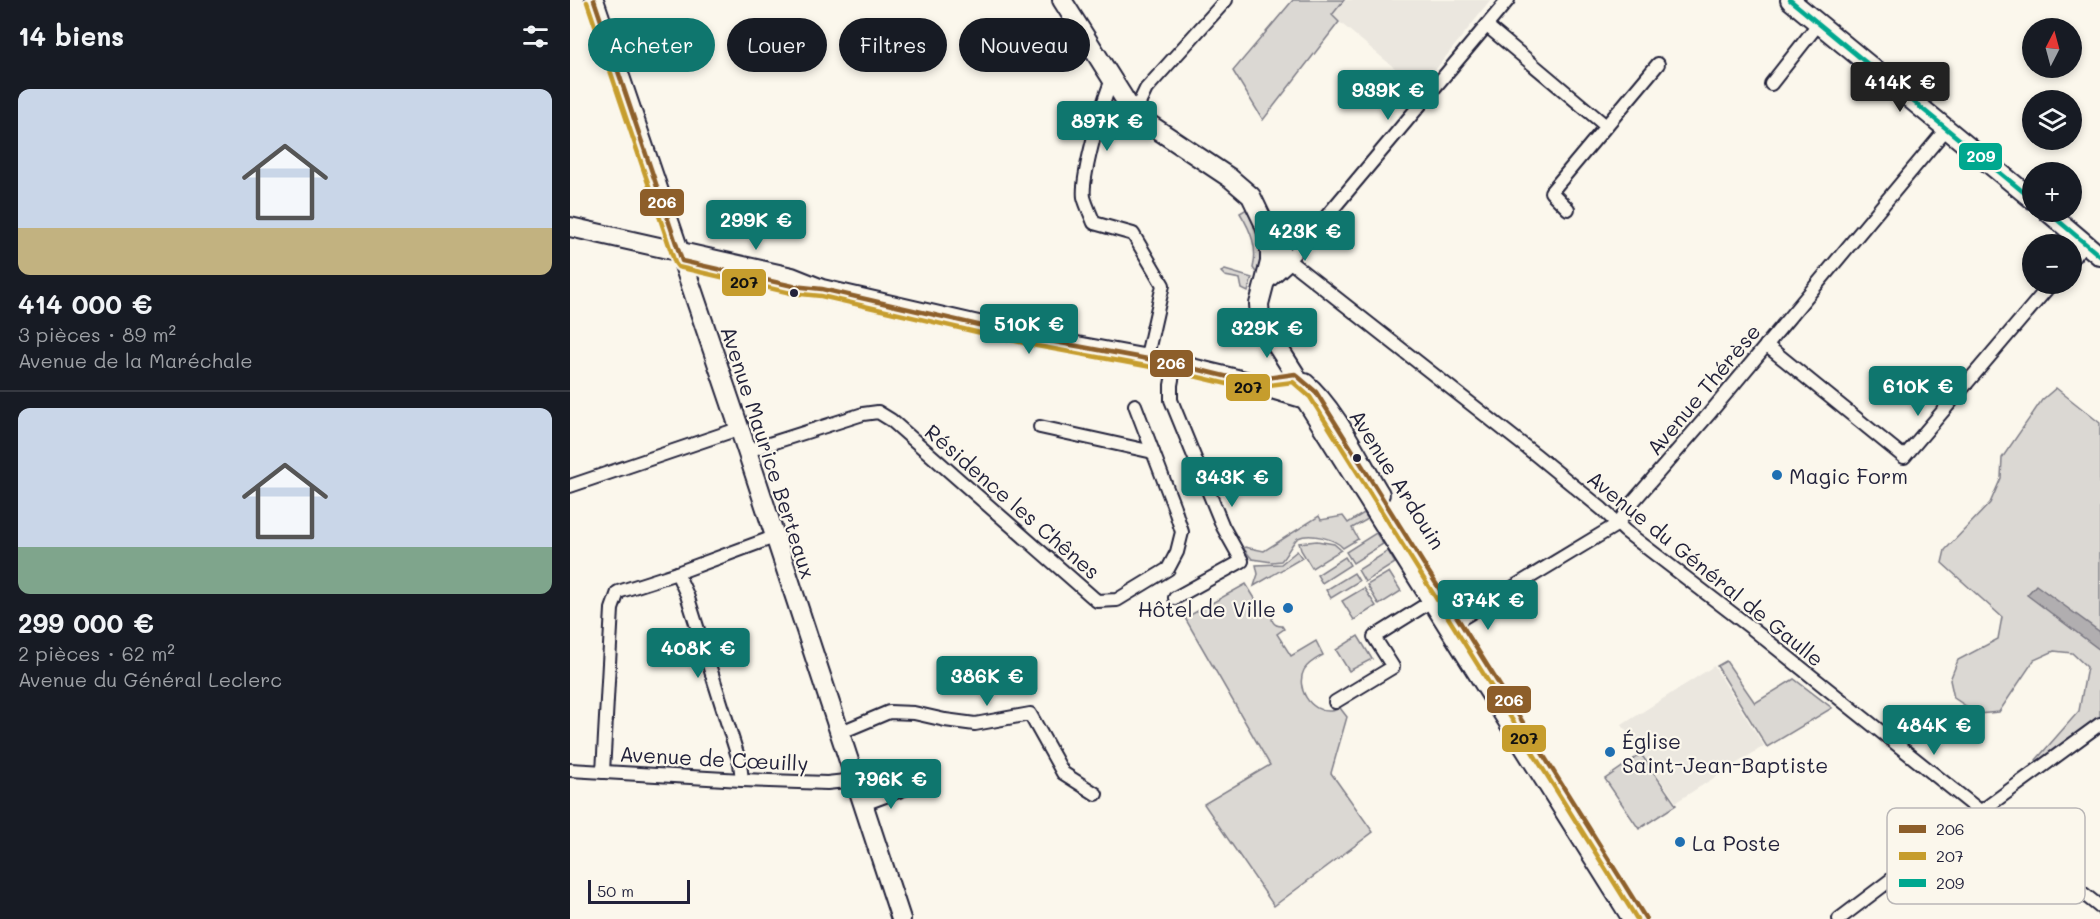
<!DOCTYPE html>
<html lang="fr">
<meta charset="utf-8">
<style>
body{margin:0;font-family:Mali,sans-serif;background:#20242c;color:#f1f3f6;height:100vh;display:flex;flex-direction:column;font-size:22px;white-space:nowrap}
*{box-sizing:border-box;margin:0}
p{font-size:20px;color:#9ea1a6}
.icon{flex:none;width:33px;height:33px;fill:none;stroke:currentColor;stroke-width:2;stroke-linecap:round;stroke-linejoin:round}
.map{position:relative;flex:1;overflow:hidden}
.drawer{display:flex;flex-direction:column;background:#171b24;width:570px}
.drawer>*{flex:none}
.guide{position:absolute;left:18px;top:18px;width:570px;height:54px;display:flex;gap:12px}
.needle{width:39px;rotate:6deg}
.fabs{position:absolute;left:1452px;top:18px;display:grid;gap:12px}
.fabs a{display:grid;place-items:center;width:60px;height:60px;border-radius:50%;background:#171b24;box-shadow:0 3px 9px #0003;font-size:30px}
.scale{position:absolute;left:18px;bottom:15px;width:102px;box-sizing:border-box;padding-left:6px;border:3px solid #22223b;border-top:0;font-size:16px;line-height:21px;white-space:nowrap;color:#22223b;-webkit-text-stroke:4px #fbf7ec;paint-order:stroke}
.price{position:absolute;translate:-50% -51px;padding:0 14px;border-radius:6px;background:#0f766e;color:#fff;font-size:20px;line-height:39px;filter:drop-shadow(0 2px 3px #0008)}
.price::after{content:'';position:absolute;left:50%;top:36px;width:18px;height:14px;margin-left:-9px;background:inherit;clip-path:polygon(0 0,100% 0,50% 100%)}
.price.current{background:#222;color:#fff}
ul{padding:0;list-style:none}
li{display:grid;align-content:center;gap:12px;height:318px;padding:0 18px}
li+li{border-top:2px solid #363941}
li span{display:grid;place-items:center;height:186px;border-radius:12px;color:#555}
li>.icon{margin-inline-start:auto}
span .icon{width:108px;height:108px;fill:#fffc;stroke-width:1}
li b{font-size:26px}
h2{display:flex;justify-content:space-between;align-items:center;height:72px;padding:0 18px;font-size:26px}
.tag{padding:0 21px;border-radius:27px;background:#171b24;box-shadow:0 3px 9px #0003;font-size:21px;line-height:54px}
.tag.current{background:#0f766e;color:#fff}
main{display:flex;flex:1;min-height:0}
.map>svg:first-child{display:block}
.built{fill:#ebe7df}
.green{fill:#dbd8d3;stroke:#7e7d87;stroke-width:1.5}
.water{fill:#b1aeb0;stroke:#787681;stroke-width:1.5}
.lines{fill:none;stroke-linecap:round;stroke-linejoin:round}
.street-casing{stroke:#22223b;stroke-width:16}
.secondary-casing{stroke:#22223b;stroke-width:22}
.street{stroke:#fbf7ec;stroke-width:12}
.secondary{stroke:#fbf7ec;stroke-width:18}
.bus-1-casing{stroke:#fbf7ec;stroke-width:9}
.bus-2-casing{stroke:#fbf7ec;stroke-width:9}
.bus-3-casing{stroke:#fbf7ec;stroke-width:9}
.bus-1{stroke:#8d5e2a;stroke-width:4.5}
.bus-2{stroke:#c69d2d;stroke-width:4.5}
.bus-3{stroke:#00a88f;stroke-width:4.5}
.bus-dot{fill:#22223b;stroke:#fbf7ec;stroke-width:2}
.poi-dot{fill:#1f6fb2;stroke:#fbf7ec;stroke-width:2}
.labels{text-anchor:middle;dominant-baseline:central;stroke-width:4.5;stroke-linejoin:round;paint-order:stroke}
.street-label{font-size:21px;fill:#22223b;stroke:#fbf7ec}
.poi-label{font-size:21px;fill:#22223b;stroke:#fbf7ec;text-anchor:start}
.key{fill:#fbf7ec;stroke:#bab7b7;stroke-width:1.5}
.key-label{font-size:16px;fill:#22223b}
.line-badge{stroke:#fbf7ec;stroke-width:2}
.badge-label{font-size:16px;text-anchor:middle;font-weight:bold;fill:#fff}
.pale-badge-label{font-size:16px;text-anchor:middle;font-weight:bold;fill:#111}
</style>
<main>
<section class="drawer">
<h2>14 biens<svg class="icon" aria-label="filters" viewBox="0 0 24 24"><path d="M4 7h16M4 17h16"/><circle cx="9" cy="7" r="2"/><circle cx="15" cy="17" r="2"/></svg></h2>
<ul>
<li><span style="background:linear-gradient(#c9d6e8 75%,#c2b280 0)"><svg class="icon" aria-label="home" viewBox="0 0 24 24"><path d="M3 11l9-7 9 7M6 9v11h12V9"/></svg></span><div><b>414 000 €</b><p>3 pièces · 89 m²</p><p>Avenue de la Maréchale</p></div></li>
<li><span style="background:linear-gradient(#c9d6e8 75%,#7fa58c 0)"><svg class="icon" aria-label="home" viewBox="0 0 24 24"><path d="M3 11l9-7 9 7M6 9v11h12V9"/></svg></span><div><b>299 000 €</b><p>2 pièces · 62 m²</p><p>Avenue du Général Leclerc</p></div></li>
</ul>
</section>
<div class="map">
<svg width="1530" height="919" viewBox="0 0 1530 919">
<rect width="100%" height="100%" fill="#fbf7ec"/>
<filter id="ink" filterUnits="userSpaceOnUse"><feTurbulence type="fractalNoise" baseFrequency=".0167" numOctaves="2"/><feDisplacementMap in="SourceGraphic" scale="12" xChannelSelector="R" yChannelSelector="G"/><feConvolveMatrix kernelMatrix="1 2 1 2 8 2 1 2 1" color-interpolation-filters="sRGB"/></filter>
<g filter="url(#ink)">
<g class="built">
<polygon points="774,0 921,0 850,89 761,15"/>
<polygon points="1144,666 1194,746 1106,802 1052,725"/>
</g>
<g class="green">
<polygon points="723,0 774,0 762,15 769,22 693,120 663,71"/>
<path d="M680,207L696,244L692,275L687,274L683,268C688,248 681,231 670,213Z"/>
<polygon points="655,270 682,278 678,292 672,289 670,279 655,276 651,272"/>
<polygon points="1486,388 1530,423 1530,720 1472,765 1466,760 1509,711 1517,667 1502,653 1484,651 1464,660 1429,712 1408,714 1384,698 1380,680 1388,660 1428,639 1432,617 1372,563 1375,550 1420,503 1431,478 1432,458 1472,400"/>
<path d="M794,513L798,519L782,528L788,539L773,548C766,539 740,532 728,538C723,541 716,556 711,561L702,562L682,559L674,549L675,547L694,551L749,516L751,520L773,516L778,523Z"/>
<polygon points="806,533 813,544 783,563 776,552"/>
<polygon points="747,541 764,544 771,550 742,568 731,550 729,543"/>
<polygon points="727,551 732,558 684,586 688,574 686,565 711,564"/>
<polygon points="818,551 825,563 795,582 788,570"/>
<polygon points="775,557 780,565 752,583 747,575"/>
<polygon points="819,572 831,591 809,605 797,585"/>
<polygon points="784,573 789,581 761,598 756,590"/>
<path d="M676,584L692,610L700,605C703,614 698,626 712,626L714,629L707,634L721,656L746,641L753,655C746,659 738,663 734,670C725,687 740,713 761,711C764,711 767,709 770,708L777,717L761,773L803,832L704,906L634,804L700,765L615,618Z"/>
<polygon points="794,588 806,606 784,620 772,601"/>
<polygon points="788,636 802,659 779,671 766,650"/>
<polygon points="1156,661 1185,703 1224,679 1262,708 1197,747 1147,666"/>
<polygon points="1071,754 1106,805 1069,829 1035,779"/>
</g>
<polygon class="water" points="1466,585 1530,632 1530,650 1457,595"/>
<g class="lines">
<g class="street-casing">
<g id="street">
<polyline points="938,0 735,242 718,260 966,455 1032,509 1055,531 1180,627 1530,907"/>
<polyline points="917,26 1036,126"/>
<path d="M542,80C533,100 511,177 514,197C516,205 521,215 524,223L563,234L593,285L576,360"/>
<polyline points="1201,84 1249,23"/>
<polyline points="564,114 576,89 656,0"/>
<polyline points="998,209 981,192 1088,64"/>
<polyline points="1502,259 1514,243"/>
<polyline points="1196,345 1334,457 1481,284"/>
<polyline points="470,427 583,452"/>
<polyline points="177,451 293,414 308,412 321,420 527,601 547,600 598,569 607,552 612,532 604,507 565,405"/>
<polyline points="0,486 168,429"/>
<polyline points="107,573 117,595 170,763 172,780"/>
<polyline points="605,598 672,561 653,527 601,400 601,385 605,364"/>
<polyline points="879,626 1048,524 1061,504 1139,414 1377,128"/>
<polyline points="765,702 823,667 804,637 873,594"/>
<polyline points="269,733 319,712 344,713 375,720 405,724 460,714 493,773 526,794"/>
<polyline points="0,770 172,780 257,783 285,780"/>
<polyline points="33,772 42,609 48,592 107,573 204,537"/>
<polyline points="294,804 337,788"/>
<polyline points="1269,919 1410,812 1530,724"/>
</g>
</g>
<g class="secondary-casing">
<g id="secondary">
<polyline points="24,0 177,451 331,919"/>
<polyline points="492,0 564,114 660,178 681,196 693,221 700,241 700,262 689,304 690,319 725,374 735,399 1062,919"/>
<polyline points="1220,0 1462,199"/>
<polyline points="1478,212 1530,256"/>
<polyline points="0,227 222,277 252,289 469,339 605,364 675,381 735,399"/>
<polyline points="696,280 718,260 700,241"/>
<path d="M735,383C764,407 790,461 810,494"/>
</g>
</g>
<use href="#street" class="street"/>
<use href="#secondary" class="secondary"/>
<g class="bus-1-casing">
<polyline id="bus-1" points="24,0 112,261 223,286 252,289 469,339 605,364 675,381 725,374 746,392 1076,919"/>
</g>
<g class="bus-2-casing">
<polyline id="bus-2" points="17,2 105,263 108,267 221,293 251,296 467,346 603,371 674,388 723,382 740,397 1067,919"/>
</g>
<g class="bus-3-casing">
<g id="bus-3">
<polyline points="1220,0 1462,199"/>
<polyline points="1478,212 1530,256"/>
</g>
</g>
<use href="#bus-1" class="bus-1"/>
<use href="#bus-2" class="bus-2"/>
<use href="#bus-3" class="bus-3"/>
</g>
</g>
<g class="bus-dot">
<circle cx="224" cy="293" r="5"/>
<circle cx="787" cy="458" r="5"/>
</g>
<g class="poi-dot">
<circle cx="1207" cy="475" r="6"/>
<circle cx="718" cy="608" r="6"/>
<circle cx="1040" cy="752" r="6"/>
<circle cx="1110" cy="842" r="6"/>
</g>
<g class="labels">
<g class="street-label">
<text transform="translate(1133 389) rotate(-50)">Avenue Thérèse</text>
<text transform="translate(199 452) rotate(72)">Avenue Maurice Berteaux</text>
<text transform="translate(828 479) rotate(58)">Avenue Ardouin</text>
<text transform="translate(443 501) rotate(41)">Résidence les Chênes</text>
<text transform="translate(1136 568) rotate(39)">Avenue du Général de Gaulle</text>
<text transform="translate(144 758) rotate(3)">Avenue de Cœuilly</text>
</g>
<g class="poi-label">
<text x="1219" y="475">Magic Form</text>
<text x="706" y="608" text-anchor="end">Hôtel de Ville</text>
<text x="1052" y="740">Église<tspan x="1052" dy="24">Saint-Jean-Baptiste</tspan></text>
<text x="1122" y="842">La Poste</text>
</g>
</g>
<rect x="1317" y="808" width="198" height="96" rx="9" class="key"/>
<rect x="1329" y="825" width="27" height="8" fill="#8d5e2a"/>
<rect x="1329" y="852" width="27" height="8" fill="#c69d2d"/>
<rect x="1329" y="879" width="27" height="8" fill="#00a88f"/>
<g class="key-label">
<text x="1366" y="835">206</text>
<text x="1366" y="862">207</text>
<text x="1366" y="889">209</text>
</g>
<g class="line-badge">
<rect x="1388" y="142" width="45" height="29" rx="6" fill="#00a88f"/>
<rect x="69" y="188" width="46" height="29" rx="6" fill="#8d5e2a"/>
<rect x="151" y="268" width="46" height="29" rx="6" fill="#c69d2d"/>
<rect x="579" y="349" width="45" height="29" rx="6" fill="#8d5e2a"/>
<rect x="655" y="373" width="46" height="29" rx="6" fill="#c69d2d"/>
<rect x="916" y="685" width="46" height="29" rx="6" fill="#8d5e2a"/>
<rect x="931" y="724" width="46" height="29" rx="6" fill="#c69d2d"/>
</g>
<g class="badge-label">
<text x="1411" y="162">209</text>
<text x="92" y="208">206</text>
<text x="601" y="369">206</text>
<text x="939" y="706">206</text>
</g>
<g class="pale-badge-label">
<text x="174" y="288">207</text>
<text x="678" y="393">207</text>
<text x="954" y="744">207</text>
</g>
</svg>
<div class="fabs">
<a><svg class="needle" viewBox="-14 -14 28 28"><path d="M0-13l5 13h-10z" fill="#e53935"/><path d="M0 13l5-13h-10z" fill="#9ea1a6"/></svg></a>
<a><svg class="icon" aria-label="layers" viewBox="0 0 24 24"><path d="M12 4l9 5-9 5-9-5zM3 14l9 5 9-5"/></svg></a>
<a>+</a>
<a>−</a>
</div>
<div class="scale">50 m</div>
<b class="price current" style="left:1330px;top:113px">414K €</b>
<b class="price" style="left:818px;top:121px">939K €</b>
<b class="price" style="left:537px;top:152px">897K €</b>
<b class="price" style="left:186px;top:251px">299K €</b>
<b class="price" style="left:735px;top:262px">423K €</b>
<b class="price" style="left:459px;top:355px">510K €</b>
<b class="price" style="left:697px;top:359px">329K €</b>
<b class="price" style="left:1348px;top:417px">610K €</b>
<b class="price" style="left:662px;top:508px">343K €</b>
<b class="price" style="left:918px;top:631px">374K €</b>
<b class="price" style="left:128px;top:679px">408K €</b>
<b class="price" style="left:417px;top:707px">386K €</b>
<b class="price" style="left:1364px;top:756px">484K €</b>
<b class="price" style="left:321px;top:810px">796K €</b>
<div class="guide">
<a class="tag current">Acheter</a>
<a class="tag">Louer</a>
<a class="tag">Filtres</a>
<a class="tag">Nouveau</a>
</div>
</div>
</main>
